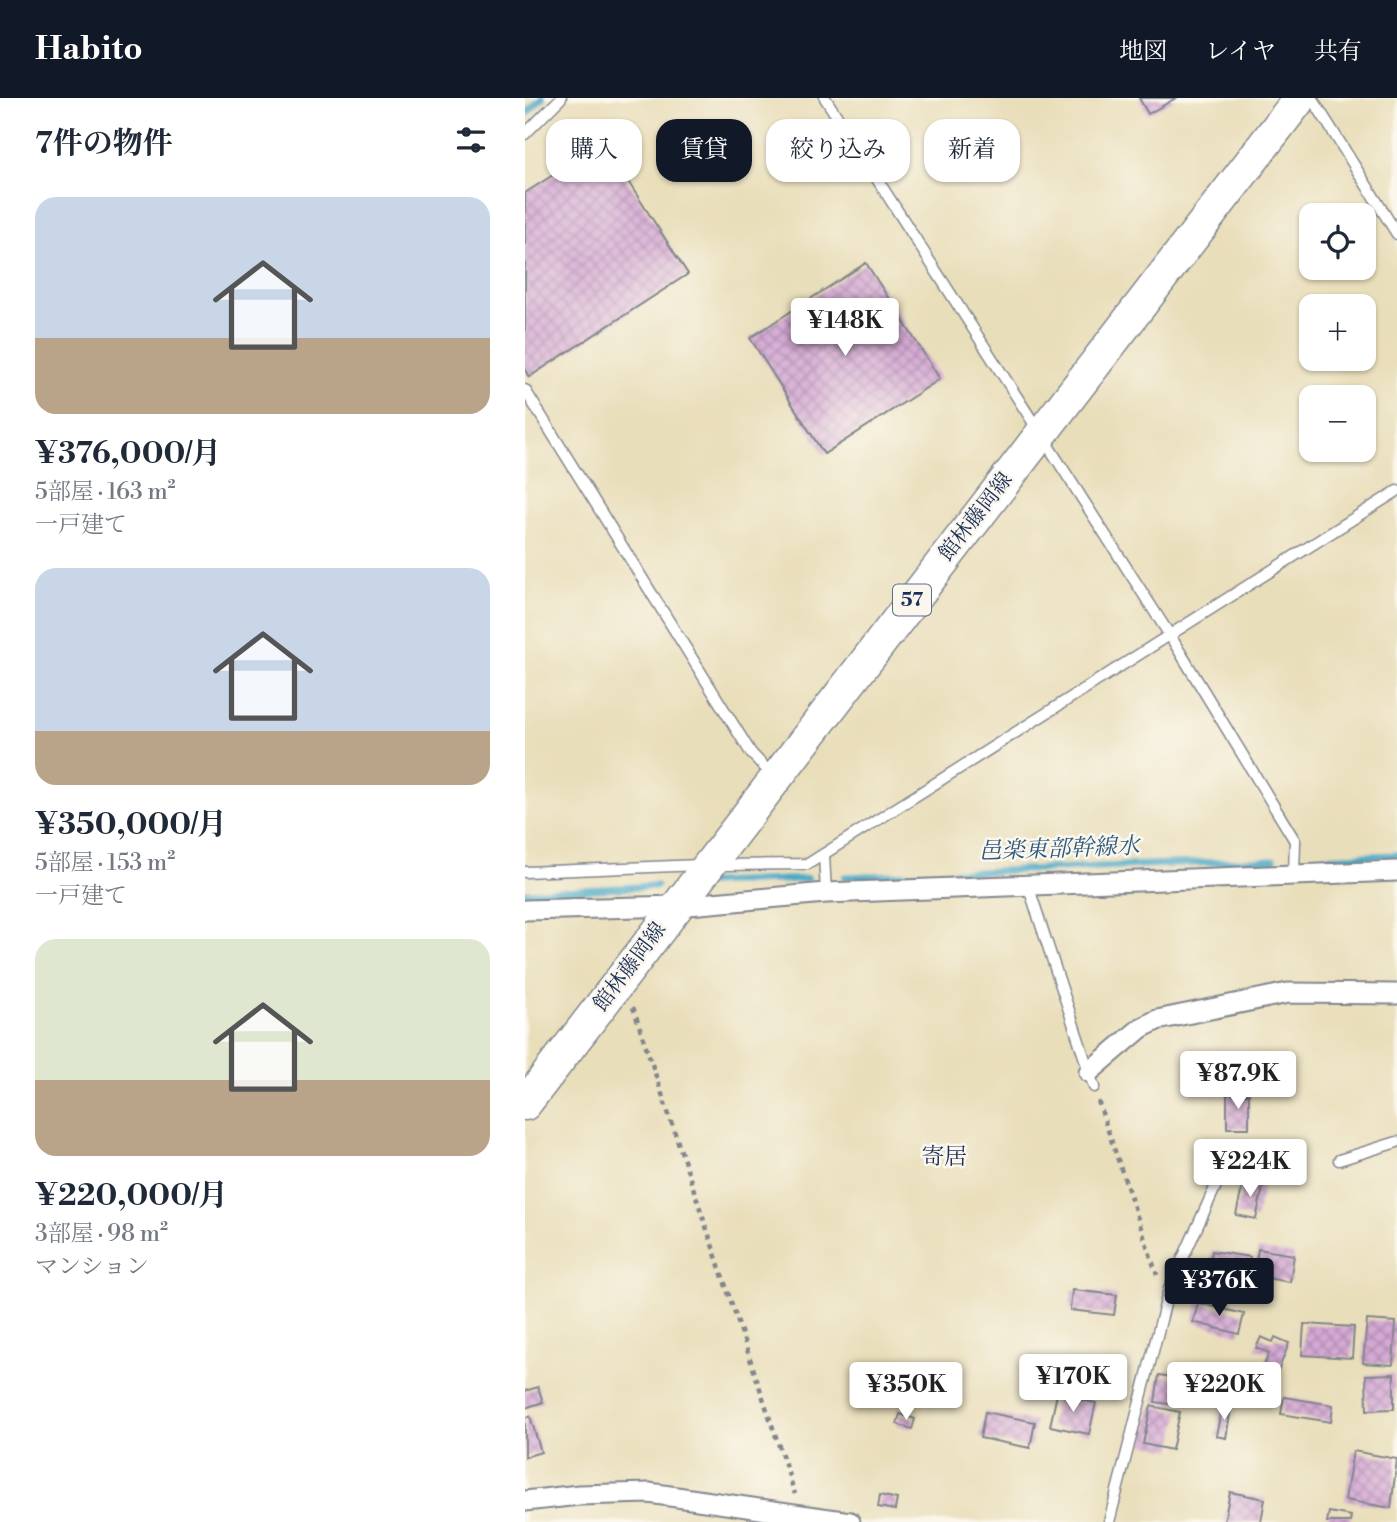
<!DOCTYPE html>
<html lang="ja">
<meta charset="utf-8">
<style>
body{margin:0;font-family:"Libre Bodoni","Noto Serif JP",serif;background:#f6f6f7;color:#1f2937;height:100vh;display:flex;flex-direction:column;font-size:26px;white-space:nowrap}
*{box-sizing:border-box;margin:0}
p{font-size:23px;color:#747a83}
.icon{flex:none;width:38px;height:38px;fill:none;stroke:currentColor;stroke-width:2;stroke-linecap:round;stroke-linejoin:round}
.map{position:relative;flex:1;overflow:hidden}
.drawer{display:flex;flex-direction:column;background:#fff;width:525px}
.drawer>*{flex:none}
.hud{position:absolute;left:21px;top:21px;width:665px;height:63px;display:flex;gap:14px}
.tools{position:absolute;left:774px;top:105px;display:grid;gap:14px}
.tools a{display:grid;place-items:center;width:77px;height:77px;border-radius:14px;background:#fff;box-shadow:0 2px 5px #0004;font-size:35px}
.price{position:absolute;translate:-50% -60px;padding:0 16px;border-radius:7px;background:#fff;color:#222;font-size:23px;line-height:46px;filter:drop-shadow(0 2px 4px #0008)}
.price::after{content:'';position:absolute;left:50%;top:42px;width:21px;height:16px;margin-left:-10px;background:inherit;clip-path:polygon(0 0,100% 0,50% 100%)}
.price.on{background:#111827;color:#fff}
ul{padding:0;list-style:none}
li{display:grid;align-content:center;gap:14px;height:371px;padding:0 35px}
li span{display:grid;place-items:center;height:217px;border-radius:21px;color:#555}
li>.icon{margin-inline-start:auto}
span .icon{width:126px;height:126px;fill:#fffc;stroke-width:1}
li b{font-size:30px}
h2{display:flex;justify-content:space-between;align-items:center;height:84px;padding:0 35px;font-size:30px}
.chip{padding:0 24px;border-radius:21px;background:#fff;box-shadow:0 2px 5px #0004;font-size:24px;line-height:63px}
.chip.on{background:#111827;color:#fff}
header{display:flex;align-items:center;gap:42px;box-sizing:border-box;height:98px;padding:0 35px;background:#111827;color:#fff}
header strong{font-size:33px}
nav{display:flex;gap:38px;margin-inline-start:auto;font-size:24px}
main{display:flex;flex:1;min-height:0}
.map>svg:first-child{display:block}
.lines{fill:none;stroke-linecap:round;stroke-linejoin:round}
.stream{stroke:#45a6c5;stroke-width:7}
.building{fill:url(#building-cross-hatch)}
.service-casing{stroke:#82868c;stroke-width:13}
.minor-casing{stroke:#82868c;stroke-width:23}
.primary-casing{stroke:#82868c;stroke-width:35}
.path{stroke:#82868c;stroke-width:4.5;stroke-dasharray:5 5;stroke-linecap:butt}
.service{stroke:#fff;stroke-width:10}
.minor{stroke:#fff;stroke-width:19}
.primary{stroke:#fff;stroke-width:32}
.labels{text-anchor:middle;dominant-baseline:central;stroke-width:5;stroke-linejoin:round;paint-order:stroke}
.shield{fill:#fbf7ec;stroke:#5e6b89;stroke-width:2}
.shield-label{font-size:19px;font-weight:bold;fill:#1b2f5e}
.street-label{font-size:21px;fill:#1b2f5e;stroke:#fbf7ec}
.water-label{font-size:23px;font-style:italic;fill:#2a5982;stroke:#fbf7ec}
.neighbourhood-label{font-size:23px;fill:#1b2f5e;stroke:#fbf7ec}
</style>
<header>
<strong>Habito</strong>
<nav><a>地図</a><a>レイヤ</a><a>共有</a></nav>
</header>
<main>
<section class="drawer">
<h2>7件の物件<svg class="icon" aria-label="filters" viewBox="0 0 24 24"><path d="M4 7h16M4 17h16"/><circle cx="9" cy="7" r="2"/><circle cx="15" cy="17" r="2"/></svg></h2>
<ul>
<li><span style="background:linear-gradient(#c9d6e8 65%,#b9a48a 0)"><svg class="icon" aria-label="home" viewBox="0 0 24 24"><path d="M3 11l9-7 9 7M6 9v11h12V9"/></svg></span><div><b>¥376,000/月</b><p>5部屋 · 163 m²</p><p>一戸建て</p></div></li>
<li><span style="background:linear-gradient(#c9d6e8 75%,#b9a48a 0)"><svg class="icon" aria-label="home" viewBox="0 0 24 24"><path d="M3 11l9-7 9 7M6 9v11h12V9"/></svg></span><div><b>¥350,000/月</b><p>5部屋 · 153 m²</p><p>一戸建て</p></div></li>
<li><span style="background:linear-gradient(#dfe7d0 65%,#b9a48a 0)"><svg class="icon" aria-label="home" viewBox="0 0 24 24"><path d="M3 11l9-7 9 7M6 9v11h12V9"/></svg></span><div><b>¥220,000/月</b><p>3部屋 · 98 m²</p><p>マンション</p></div></li>
</ul>
</section>
<div class="map">
<svg width="872" height="1424" viewBox="0 0 872 1424">
<defs>
<pattern id="building-cross-hatch" width="8" height="8" patternUnits="userSpaceOnUse" patternTransform="scale(1.75)"><rect width="8" height="8" fill="#d5a9d4"/><path d="M0 0l8 8M0 8l8-8" fill="none" stroke="#ac8aaf"/></pattern>
</defs>
<rect width="100%" height="100%" fill="#fbf7ec"/>
<filter id="ink" filterUnits="userSpaceOnUse"><feTurbulence type="fractalNoise" baseFrequency=".0143" numOctaves="2"/><feDisplacementMap in="SourceGraphic" scale="14" xChannelSelector="R" yChannelSelector="G"/><feConvolveMatrix kernelMatrix="1 2 1 2 8 2 1 2 1" color-interpolation-filters="sRGB"/></filter>
<filter id="wash" filterUnits="userSpaceOnUse"><feTurbulence type="fractalNoise" baseFrequency=".00686" numOctaves="4" result="noise"/><feDisplacementMap in="SourceGraphic" scale="28" xChannelSelector="R" yChannelSelector="G"/><feGaussianBlur stdDeviation="1.57" result="paint"/><feColorMatrix in="noise" values="0 0 0 0 0 0 0 0 0 0 0 0 0 0 0 0 0 1.4 0 .05"/><feComposite in="paint" operator="in"/></filter>
<g filter="url(#wash)">
<rect width="100%" height="100%" fill="#e9deba"/>
<g class="lines">
<g class="stream">
<polyline points="0,17 17,0"/>
<polyline points="789,760 872,757"/>
<polyline points="320,779 749,762"/>
<polyline points="184,785 282,781"/>
<polyline points="0,795 131,788"/>
</g>
</g>
<g id="blocks">
<g class="building">
<polygon points="614,0 651,0 623,16"/>
<polygon points="78,45 163,176 4,279 0,272 0,95"/>
<polygon points="341,165 415,281 299,356 225,240"/>
<rect x="702" y="996" width="22" height="34"/>
<polygon points="707,1050 730,1052 729,1068 706,1067"/>
<polygon points="719,1081 739,1085 731,1121 711,1117"/>
<polygon points="733,1151 769,1157 765,1184 729,1178"/>
<polygon points="687,1153 725,1159 721,1181 683,1175"/>
<polygon points="547,1192 592,1197 589,1217 545,1212"/>
<polygon points="673,1205 719,1216 714,1236 668,1224"/>
<polygon points="842,1222 871,1224 868,1267 838,1265"/>
<polygon points="779,1226 829,1229 827,1260 777,1257"/>
<polygon points="736,1239 748,1244 750,1239 764,1245 752,1276 738,1270 744,1255 731,1250"/>
<polygon points="869,1276 869,1311 842,1312 841,1277"/>
<polygon points="634,1277 655,1280 651,1307 630,1304"/>
<polygon points="658,1277 701,1282 697,1305 655,1300"/>
<polygon points="13,1289 18,1304 0,1310 0,1293"/>
<polygon points="532,1296 571,1305 564,1336 525,1328"/>
<polygon points="759,1299 808,1307 806,1324 756,1316"/>
<polygon points="626,1308 655,1314 647,1352 618,1346"/>
<polygon points="697,1308 706,1310 701,1340 691,1338"/>
<polygon points="460,1314 510,1324 505,1350 455,1340"/>
<polygon points="375,1316 390,1321 387,1331 372,1326"/>
<polygon points="5,1318 16,1354 0,1359 0,1320"/>
<polygon points="828,1353 872,1361 866,1410 820,1402"/>
<polygon points="705,1394 740,1401 736,1424 699,1424"/>
<polygon points="355,1397 372,1401 370,1412 353,1409"/>
<polygon points="804,1414 826,1418 825,1424 802,1424"/>
</g>
</g>
</g>
<g filter="url(#ink)">
<use href="#blocks" fill-opacity="0" stroke="#82868c" stroke-width="2"/>
<g class="lines">
<g class="service-casing">
<g id="service">
<polyline points="300,0 644,536 770,743 769,776"/>
<polyline points="787,0 872,136"/>
<polyline points="0,36 36,0"/>
<polyline points="0,292 226,655 247,677"/>
<polyline points="299,757 301,795"/>
<polyline points="193,767 283,766 872,393"/>
<polyline points="0,774 175,767"/>
<polyline points="503,787 569,989"/>
<polyline points="814,1062 872,1044"/>
<polyline points="584,1424 644,1191 698,1072"/>
</g>
</g>
<g class="minor-casing">
<g id="minor">
<polyline points="0,812 152,808 301,795 872,773"/>
<polyline points="564,974 616,930 632,922 763,895 872,896"/>
<polyline points="0,1403 54,1397 124,1395 325,1424"/>
</g>
</g>
<g class="primary-casing">
<polyline id="primary" points="0,1006 775,0"/>
</g>
<g class="path">
<polyline points="108,909 270,1396"/>
<polyline points="573,1003 632,1177"/>
</g>
<use href="#service" class="service"/>
<use href="#minor" class="minor"/>
<use href="#primary" class="primary"/>
</g>
</g>
<g class="labels">
<rect class="shield" x="368" y="486.5" width="38" height="31" rx="5"/>
<g class="shield-label">
<text x="387" y="502">57</text>
</g>
<g class="street-label">
<text transform="translate(451 419) rotate(-52)">館林藤岡線</text>
<text transform="translate(105 869) rotate(-53)">館林藤岡線</text>
</g>
<g class="water-label">
<text transform="translate(534 751) rotate(-2)">邑楽東部幹線水</text>
</g>
<g class="neighbourhood-label">
<text x="419" y="1059">寄居</text>
</g>
</g>
</svg>
<div class="tools">
<a><svg class="icon" aria-label="locate" viewBox="0 0 24 24"><circle cx="12" cy="12" r="6"/><path d="M12 2v4M12 18v4M2 12h4M18 12h4"/></svg></a>
<a>+</a>
<a>−</a>
</div>
<b class="price" style="left:320px;top:260px">¥148K</b>
<b class="price" style="left:713px;top:1013px">¥87.9K</b>
<b class="price" style="left:725px;top:1101px">¥224K</b>
<b class="price on" style="left:694px;top:1220px">¥376K</b>
<b class="price" style="left:548px;top:1316px">¥170K</b>
<b class="price" style="left:381px;top:1324px">¥350K</b>
<b class="price" style="left:699px;top:1324px">¥220K</b>
<div class="hud">
<a class="chip">購入</a>
<a class="chip on">賃貸</a>
<a class="chip">絞り込み</a>
<a class="chip">新着</a>
</div>
</div>
</main>
